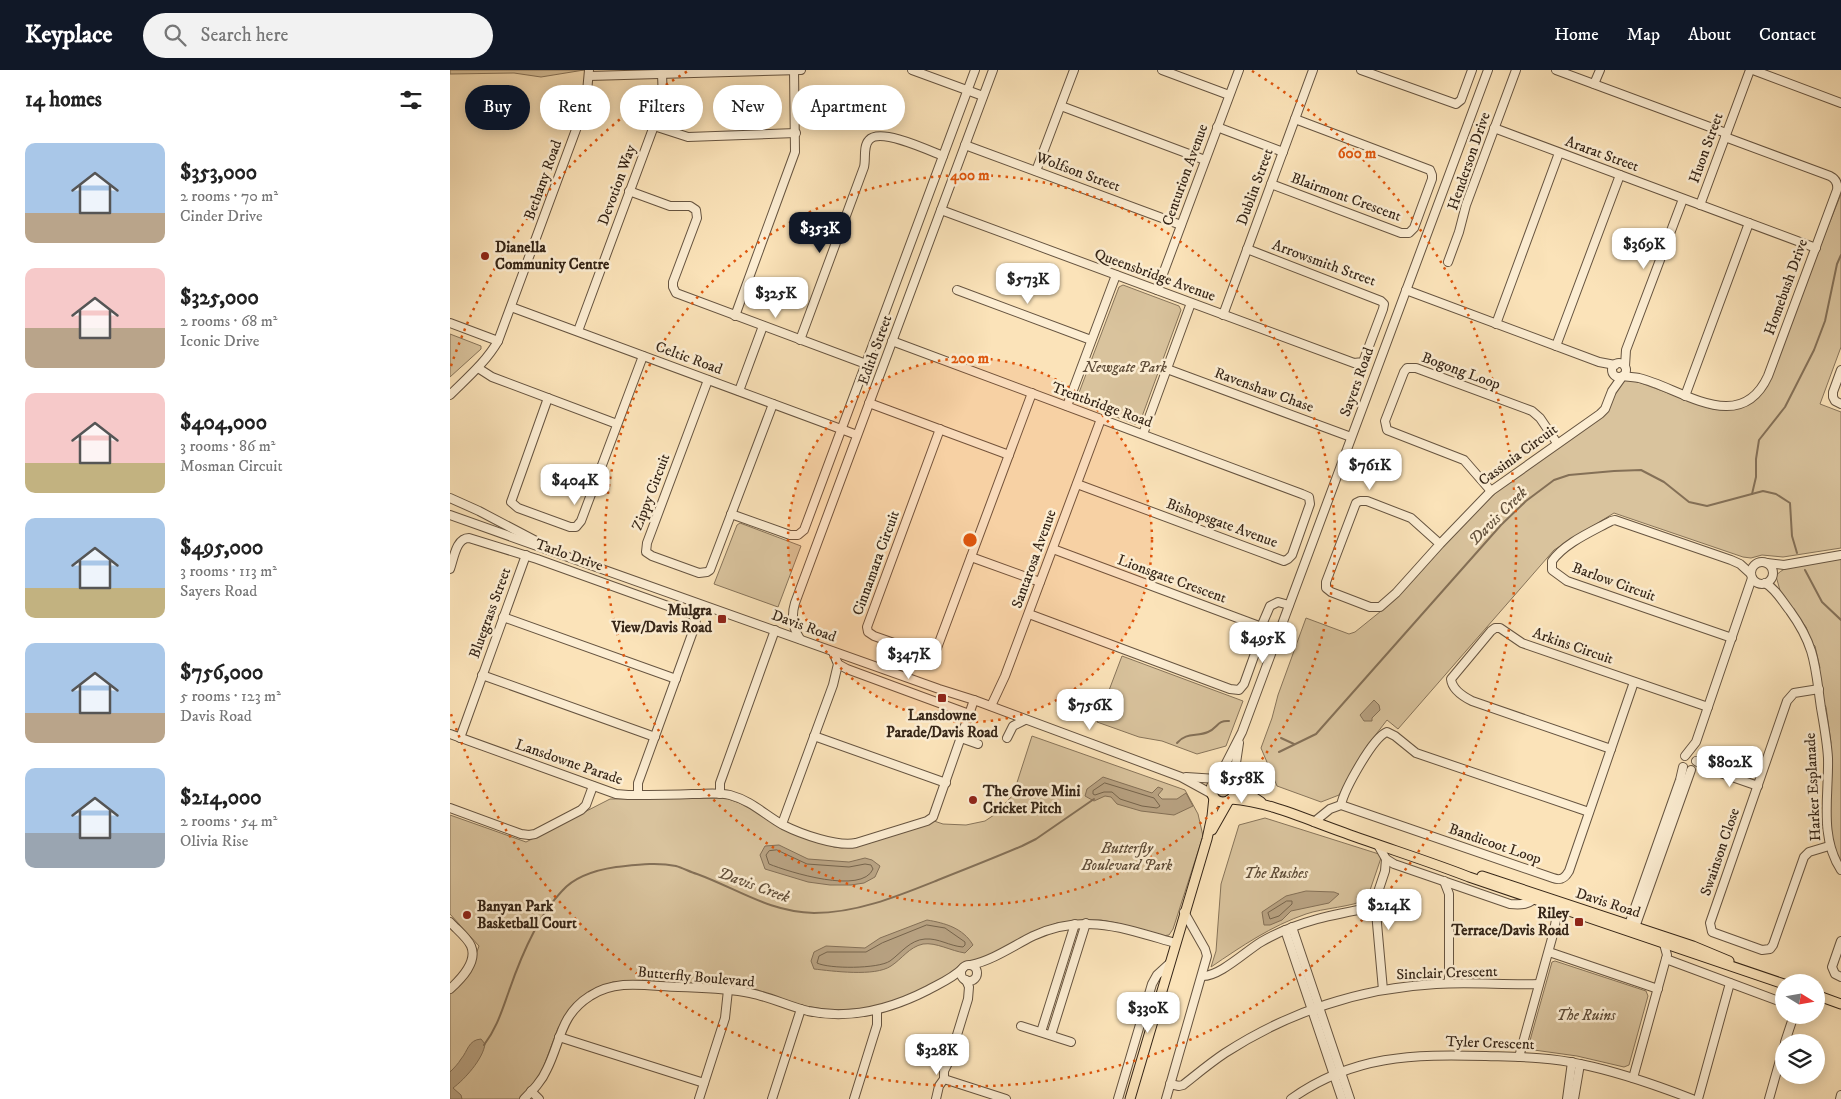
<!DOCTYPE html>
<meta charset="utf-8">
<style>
body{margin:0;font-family:"IM FELL DW Pica",serif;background:#f2f2f2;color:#222;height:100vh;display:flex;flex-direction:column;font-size:19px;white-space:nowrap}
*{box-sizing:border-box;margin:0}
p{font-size:16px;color:#767676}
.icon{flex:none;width:28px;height:28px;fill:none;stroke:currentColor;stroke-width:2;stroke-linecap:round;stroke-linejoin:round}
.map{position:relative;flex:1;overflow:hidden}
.drawer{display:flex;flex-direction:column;background:#fff;width:450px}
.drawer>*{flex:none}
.top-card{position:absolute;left:15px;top:15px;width:475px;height:45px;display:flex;gap:10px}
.needle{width:32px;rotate:101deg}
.fabs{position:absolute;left:1325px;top:904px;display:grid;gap:10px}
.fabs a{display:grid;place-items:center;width:50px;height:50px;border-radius:50%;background:#fff;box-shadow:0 2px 12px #0003;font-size:25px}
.price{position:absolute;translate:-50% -42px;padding:0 11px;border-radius:10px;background:#fff;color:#222;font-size:16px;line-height:32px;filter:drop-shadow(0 1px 2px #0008)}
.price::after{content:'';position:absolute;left:50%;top:30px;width:15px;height:11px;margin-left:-8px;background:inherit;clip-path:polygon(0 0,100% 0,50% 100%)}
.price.current{background:#111827;color:#fff}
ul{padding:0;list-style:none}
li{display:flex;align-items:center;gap:15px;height:125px;padding:0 25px}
li span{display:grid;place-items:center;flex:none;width:140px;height:100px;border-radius:10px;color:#555}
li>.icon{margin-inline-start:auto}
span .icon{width:60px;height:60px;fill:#fffc;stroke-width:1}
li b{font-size:21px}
h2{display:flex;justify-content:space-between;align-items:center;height:60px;padding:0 25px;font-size:21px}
.chip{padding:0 18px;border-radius:22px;background:#fff;box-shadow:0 2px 12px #0003;font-size:18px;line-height:45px}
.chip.current{background:#111827;color:#fff}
header{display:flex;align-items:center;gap:30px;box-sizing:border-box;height:70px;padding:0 25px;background:#111827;color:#fff}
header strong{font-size:24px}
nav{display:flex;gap:28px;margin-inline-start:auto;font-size:18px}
.search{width:350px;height:45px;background:#f2f2f2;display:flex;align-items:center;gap:12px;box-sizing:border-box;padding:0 18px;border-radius:28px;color:#767676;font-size:19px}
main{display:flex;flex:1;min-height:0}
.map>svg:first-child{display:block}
.green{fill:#d9c39d;stroke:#87745a}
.water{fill:#b8a282;stroke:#847057}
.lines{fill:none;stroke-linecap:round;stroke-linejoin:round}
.shore{stroke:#76644c;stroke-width:1}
.stream{stroke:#847057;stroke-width:2}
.minor-casing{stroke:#665440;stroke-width:10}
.major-casing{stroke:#352517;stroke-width:11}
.minor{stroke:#fcedd2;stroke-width:8}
.major{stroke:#fbe3b9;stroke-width:9}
.ring{fill:none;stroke:#df560d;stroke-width:2.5;stroke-dasharray:2.5 5}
.poi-dot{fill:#8f2418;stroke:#fcedd2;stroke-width:2}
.labels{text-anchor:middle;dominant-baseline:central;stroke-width:5;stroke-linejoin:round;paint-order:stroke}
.street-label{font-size:15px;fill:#352517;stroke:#fcedd2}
.poi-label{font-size:15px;font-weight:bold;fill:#352517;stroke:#fcedd2;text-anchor:start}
.park-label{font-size:15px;font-style:italic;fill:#5e4c38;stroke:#fcedd2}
.water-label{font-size:16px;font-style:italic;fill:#63513c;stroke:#fcedd2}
.centre{fill:#df560d;stroke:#fcedd2;stroke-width:2.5}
.ring-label{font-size:15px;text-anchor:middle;font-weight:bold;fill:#df560d;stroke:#fcedd2;stroke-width:5;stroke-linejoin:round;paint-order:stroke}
</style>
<header>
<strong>Keyplace</strong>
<div class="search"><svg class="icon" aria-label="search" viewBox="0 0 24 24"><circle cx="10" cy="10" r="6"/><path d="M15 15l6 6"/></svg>Search here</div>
<nav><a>Home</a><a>Map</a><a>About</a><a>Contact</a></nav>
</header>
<main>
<section class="drawer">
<h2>14 homes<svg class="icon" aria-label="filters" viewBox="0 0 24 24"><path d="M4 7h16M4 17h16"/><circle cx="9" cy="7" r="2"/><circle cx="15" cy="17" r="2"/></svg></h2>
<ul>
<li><span style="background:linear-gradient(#a9c7e8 70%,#b9a48a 0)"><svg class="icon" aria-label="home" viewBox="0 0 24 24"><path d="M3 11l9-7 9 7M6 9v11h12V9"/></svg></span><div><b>$353,000</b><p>2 rooms · 70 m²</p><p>Cinder Drive</p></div></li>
<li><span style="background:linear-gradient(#f6c9c9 60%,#b9a48a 0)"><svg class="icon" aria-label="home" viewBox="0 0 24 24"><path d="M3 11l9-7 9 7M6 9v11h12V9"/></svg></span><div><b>$325,000</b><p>2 rooms · 68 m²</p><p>Iconic Drive</p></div></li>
<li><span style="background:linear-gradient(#f6c9c9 70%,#c2b280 0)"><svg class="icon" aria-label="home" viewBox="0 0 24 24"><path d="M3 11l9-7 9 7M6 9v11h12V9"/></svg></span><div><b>$404,000</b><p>3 rooms · 86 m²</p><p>Mosman Circuit</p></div></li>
<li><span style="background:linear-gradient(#a9c7e8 70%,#c2b280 0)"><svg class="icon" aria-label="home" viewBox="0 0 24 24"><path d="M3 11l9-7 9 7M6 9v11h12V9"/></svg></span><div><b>$495,000</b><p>3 rooms · 113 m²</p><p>Sayers Road</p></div></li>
<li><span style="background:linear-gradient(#a9c7e8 70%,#b9a48a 0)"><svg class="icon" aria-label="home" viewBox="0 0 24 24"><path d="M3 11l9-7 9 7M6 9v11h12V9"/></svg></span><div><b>$756,000</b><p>5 rooms · 123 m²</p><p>Davis Road</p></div></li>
<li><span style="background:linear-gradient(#a9c7e8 65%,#9aa5b1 0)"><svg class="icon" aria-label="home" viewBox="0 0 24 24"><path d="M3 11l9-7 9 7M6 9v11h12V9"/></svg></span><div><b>$214,000</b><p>2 rooms · 54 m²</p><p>Olivia Rise</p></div></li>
</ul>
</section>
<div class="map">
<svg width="1391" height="1029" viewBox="0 0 1391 1029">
<rect width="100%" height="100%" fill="#fbe3b9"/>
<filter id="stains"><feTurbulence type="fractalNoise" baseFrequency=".004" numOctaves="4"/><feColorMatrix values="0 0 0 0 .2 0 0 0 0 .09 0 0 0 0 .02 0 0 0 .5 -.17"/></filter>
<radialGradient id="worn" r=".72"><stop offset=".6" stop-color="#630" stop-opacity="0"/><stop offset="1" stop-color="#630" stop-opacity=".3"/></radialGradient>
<g class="green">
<polygon points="0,0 134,0 91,7 64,3 0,4"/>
<path d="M1391,124V277L1370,334L1391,342V478L1333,487L1312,485L1301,488L1293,487L1164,443L1104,480L948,659L937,650L917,676L889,725L871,732L827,716L811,678L822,648L828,625L856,548L899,564L905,562L941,533L1022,444L1046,422L1152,346L1174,310L1185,311L1259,338C1285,344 1306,334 1320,310L1371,174Z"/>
<polygon points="673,215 729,236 731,240 690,352 685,354 629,333 627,328 669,217"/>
<polygon points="0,264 31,276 31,279 0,307"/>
<polygon points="290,453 351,476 328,537 264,514 287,455"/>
<path d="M1391,488V792C1374,774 1382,720 1382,695C1379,689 1378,679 1381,673L1376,637L1373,632L1368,601L1370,598L1365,576L1362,573L1356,557L1331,524L1326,506C1335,492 1375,491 1391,488Z"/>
<polygon points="672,586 793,631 776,676 747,684 712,671 689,667 647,652"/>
<polygon points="582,666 735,720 748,744 753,766 723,859 719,865 712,866 667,853 651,850 632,850 607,853 582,863 529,891 514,894 503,904 445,932 412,939 379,940 355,936 289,918 183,911 163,912 140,921 121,938 108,958 92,1001 78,1021 69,1029 0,1029 0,924 19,904 29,876 0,844 0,745 76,772 160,729 276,728 303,738 339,761 384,777 392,778 409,775 484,751 493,754 516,755 535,751 544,745 563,725"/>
<circle cx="774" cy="720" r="7"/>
<path d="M815,748L932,785L917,829C903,837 873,838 856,844C821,856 792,876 761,897L766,881L771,814L789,755Z"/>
<polygon points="1105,891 1196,921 1198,926 1179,995 1174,997 1127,986 1084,980 1079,974 1102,892"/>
</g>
<g class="water">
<polygon points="924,630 929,635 930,640 922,648 922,651 914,651 910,645"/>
<polygon points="653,707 702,723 708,717 713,719 708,725 712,729 727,729 736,723 743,736 724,745 691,741 667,734 661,727 655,726 644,731 635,726 637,719"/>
<polygon points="329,775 358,789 399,792 415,788 422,790 430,796 425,807 414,813 401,815 380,815 358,812 315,799 310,785 315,776"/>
<polygon points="856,821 884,822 889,824 879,833 841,841 832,850 820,855 814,855 812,842 836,826"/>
<path d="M477,850C495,853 513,858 523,875L515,883C501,881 486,872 473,874C459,877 452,889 441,896C425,907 382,901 364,899L361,891L364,882L376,876L415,878L430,868Z"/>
<path d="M31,969L35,974C33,989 15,1009 3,1018L11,1025L12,1029H0V1002C4,998 8,994 11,989C18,981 18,970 31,969Z"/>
</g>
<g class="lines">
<g class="shore">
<polygon points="655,713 704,728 710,736 707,738 692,736 670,729 662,722 654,722 645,725 643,724 643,721"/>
<path d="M327,780L357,794L399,797L415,794L421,795L423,799C412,825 339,802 319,794L316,785L319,781Z"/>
<polygon points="837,831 842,831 842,834 829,846 820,849 818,843"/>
<path d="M477,855L495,858L515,872V875L513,877C499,876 489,868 475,869C460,870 451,883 440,891C428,899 379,899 367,893L369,886L377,882H416L432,873Z"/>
</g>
<g class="stream">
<polyline points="1302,424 1306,407 1306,389 1309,370 1335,337 1364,280 1375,251 1387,194 1391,185"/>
<polyline points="1355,500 1372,532 1391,550"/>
<polyline points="831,668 844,674"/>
<path d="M727,673C736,662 747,667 758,662C768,658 767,650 779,651"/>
<polyline points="829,682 866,664 1051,455 1076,431 1104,410 1119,405 1164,401 1191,400 1214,412 1239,432 1257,436 1313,421 1326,424 1340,433 1342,466 1347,483"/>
<path d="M34,975C47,958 52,940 59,921C70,889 88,846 112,821C125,806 146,800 166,797C186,795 206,792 226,796C233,798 240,802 247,804C288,819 319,842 364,843C407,843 448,826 488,810C516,799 544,788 572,776L586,769L644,729"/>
</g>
<g class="minor-casing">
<g id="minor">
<polyline points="462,0 533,26"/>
<polyline points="712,0 779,25"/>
<polyline points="911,0 1006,34 1011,30 1022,0"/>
<polyline points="1106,0 1276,63"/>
<polyline points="1303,0 1391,33"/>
<polyline points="139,6 351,0"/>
<polyline points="1144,14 1150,0"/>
<polyline points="611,36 755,90"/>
<polyline points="204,56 238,67 346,63"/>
<polyline points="767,57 833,82"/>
<polyline points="1044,58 1366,178"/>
<polyline points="515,75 731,155"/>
<polyline points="586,101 624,0"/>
<polyline points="821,114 951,163 959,163 964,158 982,109 982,105 980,100 845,49"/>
<polyline points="179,121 220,136 240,136 246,140 247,148 223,212 223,217 226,223 416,294"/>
<polyline points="1250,135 1300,0"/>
<polyline points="491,140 904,293 913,292 933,239 934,234 931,231 797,179"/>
<polyline points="998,192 1009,162 1016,135 1066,0"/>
<polyline points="507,220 641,270"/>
<polyline points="707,220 789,0"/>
<polyline points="956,220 1149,292 1165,295"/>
<polyline points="61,237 407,365"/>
<polyline points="773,245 863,0"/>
<polyline points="285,246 345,82 344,0"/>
<polyline points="0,253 48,271"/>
<polyline points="1046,254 1109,83"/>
<polyline points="128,261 211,37 213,30 212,4"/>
<path d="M350,270L414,97C416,89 413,76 419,70C430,57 480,81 493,86"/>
<polyline points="442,271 852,424 859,427 860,434 842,485 838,489 834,491 627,414"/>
<polyline points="1106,276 1170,105"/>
<circle cx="1169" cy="300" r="7"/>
<polyline points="1175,296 1176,280 1233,129"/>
<polyline points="28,298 42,307 167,354"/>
<polyline points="717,299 901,367"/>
<polyline points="1391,300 1383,322 1383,327 1385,331 1391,334"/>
<path d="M1173,306C1178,307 1184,307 1189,308C1231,318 1290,367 1318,306L1387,120C1388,114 1386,109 1380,106L1275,67"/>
<polyline points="258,310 197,473 196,482 202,486 249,503 257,502 260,500 323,334"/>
<polyline points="289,321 313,256"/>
<path d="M0,325C17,308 36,292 48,271L131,46L137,22L139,0"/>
<polyline points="1235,326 1299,153"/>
<polyline points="98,328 61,432 68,438 120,457 126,457 131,451 193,286"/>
<polyline points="419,333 559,385"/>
<polyline points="617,336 666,205"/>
<polyline points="490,359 417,557 418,562 424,566 478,585 484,583 487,578 582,323"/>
<polyline points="693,364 741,233"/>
<polyline points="1041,421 1014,390 937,360 935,351 954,302 957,298 966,298 1082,341 1090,348 1107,373"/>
<polyline points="0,428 29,441 88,472"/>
<polyline points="281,444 340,465 348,465 354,460 525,0"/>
<polyline points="0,445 489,619 524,630 731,707 762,724"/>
<polyline points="990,474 946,523 930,537 920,537 881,522 876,518 876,512 906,433 910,431 917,431 961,448 990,474 1041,421 1150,344 1155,339 1162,321 1172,307"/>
<polyline points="521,487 590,512"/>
<circle cx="1312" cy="503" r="11"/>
<polyline points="1317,493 1334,495 1391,485"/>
<path d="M0,499C4,488 6,468 19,468L87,489L243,545L246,553L188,713V725"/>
<path d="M1315,513C1326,519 1332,531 1340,541C1366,577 1365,597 1371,638C1374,655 1377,671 1378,688C1379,725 1369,767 1391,800"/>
<polyline points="579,544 780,619 789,620 794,614 812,564 809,556 603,479"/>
<polyline points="53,547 226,609"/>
<polyline points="811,557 820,536 828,532 839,535"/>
<path d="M1282,568L1117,511L1102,500V491C1115,473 1141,462 1161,451L1165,450L1281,490L1290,494L1301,504"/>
<path d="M350,569C342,557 341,546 345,533L543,0"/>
<polyline points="388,594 397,599 519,644"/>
<polyline points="32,605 205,667"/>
<polyline points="1369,619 1344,623 1337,631 1260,853 1262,862 1312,880 1320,879 1323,875 1354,787 1359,782 1379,776"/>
<polyline points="541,636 555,606 651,349"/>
<path d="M0,664L166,724L178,725C199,725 221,725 242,724C255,724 268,722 280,725C302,731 315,745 333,755C351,764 387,777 406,773L477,751L483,747L524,630"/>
<polyline points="364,666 496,713"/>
<polyline points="10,668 76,485"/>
<polyline points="511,668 528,674"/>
<polyline points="557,668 563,656 575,650"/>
<path d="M1161,679L1022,631C1014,627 1002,619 1001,609L1041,561L1045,558H1050L1072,573L1258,637"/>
<polyline points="1235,686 1246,672 1302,508"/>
<polyline points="1246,691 1259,699 1308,716"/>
<polyline points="736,707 767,709"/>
<polyline points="768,709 792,662 1038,0"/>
<polyline points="783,713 789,673"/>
<polyline points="270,724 270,713 325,560"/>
<path d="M891,735C894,720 923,667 937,662L945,666L966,683L1139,742"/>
<polyline points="0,738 71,764 79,765 85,764 131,740 136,735 143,716"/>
<path d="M864,752L880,739L891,735L1103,808C1111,811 1115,808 1119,801L1184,612"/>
<polyline points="332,754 383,615 388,594 383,582"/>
<path d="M928,775L936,789L944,794L1060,834C1070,835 1081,835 1086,826"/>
<polyline points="994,811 999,824 999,913"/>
<path d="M0,852C6,859 17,867 21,876C28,892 11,909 0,919"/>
<polyline points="842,857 900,1029"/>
<polyline points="835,860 892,1029"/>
<polyline points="1177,860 1230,710 1233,697"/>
<polyline points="1184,860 1241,700"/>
<polyline points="1391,871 1382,897 1385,904 1391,907"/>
<polyline points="1099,882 1208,919"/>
<polyline points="1216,889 1334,933"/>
<circle cx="519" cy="903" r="8"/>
<path d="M521,895C543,890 563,876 583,866C634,842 676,859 725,873"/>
<path d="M752,906C769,907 796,881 811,872C847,851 885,844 925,837"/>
<polyline points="933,920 925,831 935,801 936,789"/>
<polyline points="571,956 621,972"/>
<polyline points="591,962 625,854"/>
<polyline points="601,965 636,853"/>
<polyline points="109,967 254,1013"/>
<polyline points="1335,972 1344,945"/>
<polyline points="1069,987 1104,861 1109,832"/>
<polyline points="1183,1008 1217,885 1214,874"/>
<polyline points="494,1009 556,1029"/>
<path d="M720,1014L729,1016L733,1015C747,1004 760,993 775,983C838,942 911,918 986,914C1021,912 1055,915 1089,914"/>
<polyline points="81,1021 89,1029"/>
<path d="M74,1029C83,1020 92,1011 97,999C111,971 110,945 140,926C161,912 185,914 210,916C239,918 271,917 300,923C320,927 338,936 358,941C400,950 441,939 478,920C491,913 503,908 513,898"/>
<polyline points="249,1029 275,948 278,920"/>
<polyline points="322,1029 351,939"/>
<polyline points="404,1029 427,955 427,940"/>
<polyline points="486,1029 489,1016 494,1009 494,1001 499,991 518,929 519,917 516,910"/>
<polyline points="668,1029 702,914 707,905 719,894"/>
<polyline points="716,1029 757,886 755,879 734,842"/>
<path d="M841,1029C903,985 963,984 1036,986C1068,987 1100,987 1130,994C1169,1002 1206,1015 1242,1029"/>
<polyline points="1117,1029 1122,992"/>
<polyline points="1124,1029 1130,994"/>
<polyline points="1248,1029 1280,913"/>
<polyline points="1319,1029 1334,976"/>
<polyline points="1390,1029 1391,1025"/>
</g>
</g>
<g class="major-casing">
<g id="major">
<circle cx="773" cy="720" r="12"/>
<polyline points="784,714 811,732"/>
<path d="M781,729C821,732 857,750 895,763C936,778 978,791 1019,807L1334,914"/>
<polyline points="762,760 779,730"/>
<polyline points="1032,806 1243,876 1279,891"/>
<polyline points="1366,925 1391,934"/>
<polyline points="680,1029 757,769 762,746 764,727"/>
</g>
</g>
<use href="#minor" class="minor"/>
<use href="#major" class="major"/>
</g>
<circle cx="520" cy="470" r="182" fill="#df560d" fill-opacity=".12"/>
<g class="ring">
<circle cx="520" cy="470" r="182"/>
<circle cx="520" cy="470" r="365"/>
<path d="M1 296A547 547 0 0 1 238 1M802 1A547 547 0 1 1 1 644"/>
</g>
<g class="poi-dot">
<circle cx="35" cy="186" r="5"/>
<rect x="267" y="544" width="10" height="10" rx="2.5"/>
<rect x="487" y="623" width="10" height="10" rx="2.5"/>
<circle cx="523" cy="730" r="5"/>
<circle cx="17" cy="845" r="5"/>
<rect x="1124" y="847" width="10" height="10" rx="2.5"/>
</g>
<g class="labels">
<g class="street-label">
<text transform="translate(1256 78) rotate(-70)">Huon Street</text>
<text transform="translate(1152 84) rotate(20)">Ararat Street</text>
<text transform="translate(1019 91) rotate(-71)">Henderson Drive</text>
<text transform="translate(628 102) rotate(20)">Wolfson Street</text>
<text transform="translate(735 105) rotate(-70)">Centurion Avenue</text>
<text transform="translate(93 110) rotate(-70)">Bethany Road</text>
<text transform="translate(167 115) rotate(-70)">Devotion Way</text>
<text transform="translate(805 117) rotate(-70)">Dublin Street</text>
<text transform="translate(896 127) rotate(20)">Blairmont Crescent</text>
<text transform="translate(874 193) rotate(20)">Arrowsmith Street</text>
<text transform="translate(705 205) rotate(20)">Queensbridge Avenue</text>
<text transform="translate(1336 217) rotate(-70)">Homebush Drive</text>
<text transform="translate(425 280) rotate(-70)">Edith Street</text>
<text transform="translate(239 288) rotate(20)">Celtic Road</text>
<text transform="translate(1011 301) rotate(20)">Bogong Loop</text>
<text transform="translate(907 312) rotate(-70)">Sayers Road</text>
<text transform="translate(814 320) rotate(20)">Ravenshaw Chase</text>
<text transform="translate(652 335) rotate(20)">Trentbridge Road</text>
<text transform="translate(1068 385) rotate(-36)">Cassinia Circuit</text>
<text transform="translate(201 422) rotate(-69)">Zippy Circuit</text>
<text transform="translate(772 453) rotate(20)">Bishopsgate Avenue</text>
<text transform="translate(119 485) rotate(19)">Tarlo Drive</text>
<text transform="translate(584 489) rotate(-70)">Santarosa Avenue</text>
<text transform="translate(426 493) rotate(-70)">Cinnamara Circuit</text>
<text transform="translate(722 509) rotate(20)">Lionsgate Crescent</text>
<text transform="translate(1164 512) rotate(20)">Barlow Circuit</text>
<text transform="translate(40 543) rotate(-70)">Bluegrass Street</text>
<text transform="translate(354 556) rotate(20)">Davis Road</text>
<text transform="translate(1123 576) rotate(19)">Arkins Circuit</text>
<text transform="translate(119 692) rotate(19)">Lansdowne Parade</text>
<text transform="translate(1363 717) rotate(-93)">Harker Esplanade</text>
<text transform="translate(1045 774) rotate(19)">Bandicoot Loop</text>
<text transform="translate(1270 782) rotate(-71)">Swainson Close</text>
<text transform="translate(1158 833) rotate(18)">Davis Road</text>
<text transform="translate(997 903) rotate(-2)">Sinclair Crescent</text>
<text transform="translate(246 907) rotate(5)">Butterfly Boulevard</text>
<text transform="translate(1040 973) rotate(2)">Tyler Crescent</text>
</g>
<g class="poi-label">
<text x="45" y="177">Dianella<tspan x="45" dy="17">Community Centre</tspan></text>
<text x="262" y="540" text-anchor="end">Mulgra<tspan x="262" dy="17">View/Davis Road</tspan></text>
<text x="492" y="645" text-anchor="middle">Lansdowne<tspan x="492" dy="17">Parade/Davis Road</tspan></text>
<text x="533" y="721">The Grove Mini<tspan x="533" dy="17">Cricket Pitch</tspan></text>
<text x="27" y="836">Banyan Park<tspan x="27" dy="17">Basketball Court</tspan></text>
<text x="1119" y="843" text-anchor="end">Riley<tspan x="1119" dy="17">Terrace/Davis Road</tspan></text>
</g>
<g class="park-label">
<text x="675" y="297">Newgate Park</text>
<text x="677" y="778">Butterfly<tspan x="677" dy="17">Boulevard Park</tspan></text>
<text x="826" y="803">The Rushes</text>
<text x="1136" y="945">The Ruins</text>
</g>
<g class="water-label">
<text transform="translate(1048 446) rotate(-45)">Davis Creek</text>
<text transform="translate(304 815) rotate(20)">Davis Creek</text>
</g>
</g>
<circle cx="520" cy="470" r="8" class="centre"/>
<g class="ring-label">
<text x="907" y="88">600 m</text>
<text x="520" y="110">400 m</text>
<text x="520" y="293">200 m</text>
</g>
<rect width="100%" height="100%" filter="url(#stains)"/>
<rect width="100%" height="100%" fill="url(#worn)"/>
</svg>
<div class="fabs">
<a><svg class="needle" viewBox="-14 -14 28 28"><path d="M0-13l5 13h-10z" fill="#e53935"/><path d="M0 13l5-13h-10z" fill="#767676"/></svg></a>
<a><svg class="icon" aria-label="layers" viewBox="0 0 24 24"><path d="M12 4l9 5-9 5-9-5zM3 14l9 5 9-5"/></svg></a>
</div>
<b class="price current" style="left:370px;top:184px">$353K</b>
<b class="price" style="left:1194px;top:200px">$369K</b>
<b class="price" style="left:578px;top:235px">$573K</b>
<b class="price" style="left:326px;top:249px">$325K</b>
<b class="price" style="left:920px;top:421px">$761K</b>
<b class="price" style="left:125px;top:436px">$404K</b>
<b class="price" style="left:813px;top:594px">$495K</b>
<b class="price" style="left:459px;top:610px">$347K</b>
<b class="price" style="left:640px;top:661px">$756K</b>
<b class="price" style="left:1280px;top:718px">$802K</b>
<b class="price" style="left:792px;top:734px">$558K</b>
<b class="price" style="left:939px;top:861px">$214K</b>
<b class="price" style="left:698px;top:964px">$330K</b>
<b class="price" style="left:487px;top:1006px">$328K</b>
<div class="top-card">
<a class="chip current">Buy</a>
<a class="chip">Rent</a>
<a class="chip">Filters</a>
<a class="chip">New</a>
<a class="chip">Apartment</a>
</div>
</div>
</main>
